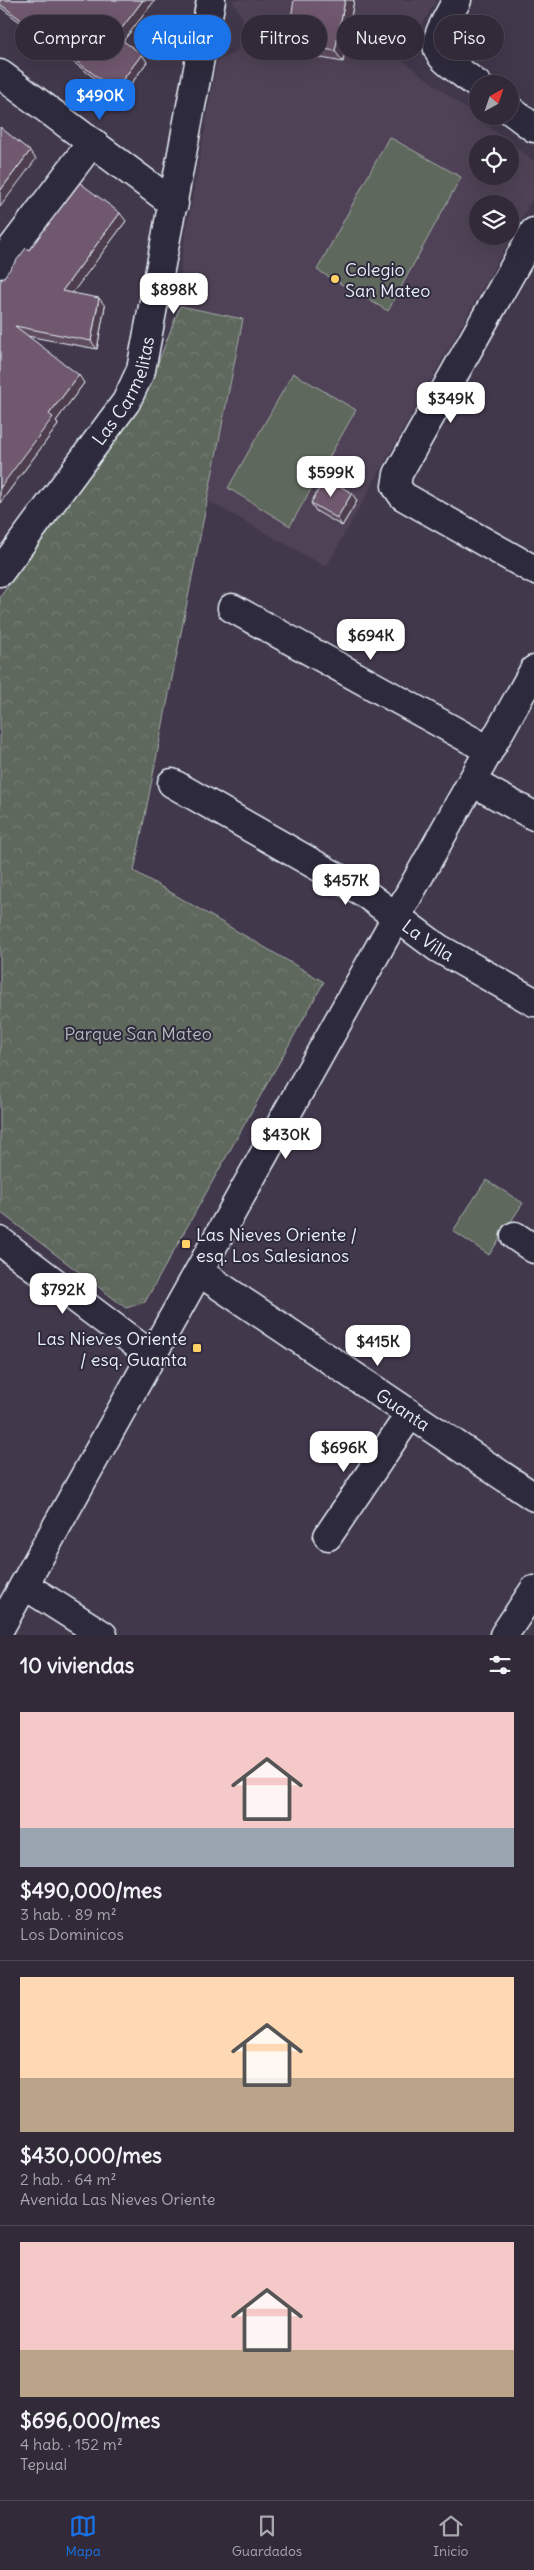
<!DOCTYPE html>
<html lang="es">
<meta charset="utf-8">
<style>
body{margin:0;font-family:Delius,sans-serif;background:#3d3644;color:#f1f3f6;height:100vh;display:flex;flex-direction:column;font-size:19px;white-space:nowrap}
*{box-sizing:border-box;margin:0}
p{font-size:16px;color:#a8a7ae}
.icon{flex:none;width:28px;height:28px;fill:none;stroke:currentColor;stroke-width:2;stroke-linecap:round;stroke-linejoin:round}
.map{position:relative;height:1635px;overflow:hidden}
.sheet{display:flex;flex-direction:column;background:#322a39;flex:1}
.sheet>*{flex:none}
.hud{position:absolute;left:15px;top:15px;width:505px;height:45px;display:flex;gap:10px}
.needle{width:32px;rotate:40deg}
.tools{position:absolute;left:469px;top:75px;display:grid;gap:10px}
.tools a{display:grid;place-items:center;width:50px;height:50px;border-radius:50%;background:#322a39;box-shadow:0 5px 20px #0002,0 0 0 1px #4d4653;font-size:25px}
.price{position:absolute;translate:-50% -42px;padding:0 11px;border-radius:10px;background:#fff;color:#222;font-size:16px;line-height:32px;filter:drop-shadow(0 1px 2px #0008)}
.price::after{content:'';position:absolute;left:50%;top:30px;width:15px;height:11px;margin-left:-8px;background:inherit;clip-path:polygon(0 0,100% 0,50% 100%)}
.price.on{background:#1a73e8;color:#fff}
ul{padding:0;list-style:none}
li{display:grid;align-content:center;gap:10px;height:265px;padding:0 20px}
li+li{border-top:1px solid #4d4653}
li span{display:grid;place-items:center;height:155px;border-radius:0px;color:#555}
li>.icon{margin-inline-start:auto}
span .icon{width:90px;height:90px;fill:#fffc;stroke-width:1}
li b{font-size:21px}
h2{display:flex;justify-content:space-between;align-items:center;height:60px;padding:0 20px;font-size:21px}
.chip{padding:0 18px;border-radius:22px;background:#322a39;box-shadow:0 5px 20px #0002,0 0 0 1px #4d4653;font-size:18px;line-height:45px}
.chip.on{background:#1a73e8;color:#fff}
.tabs{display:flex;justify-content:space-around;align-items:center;height:70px;border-top:1px solid #4d4653;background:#322a39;font-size:14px;color:#a8a7ae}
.tabs a{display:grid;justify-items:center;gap:2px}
.tabs .on{color:#1a73e8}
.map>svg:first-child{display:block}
.built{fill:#504256;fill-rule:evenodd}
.grass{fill:#5e675b;stroke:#a3acaa}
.park{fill:url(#park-crowns);stroke:#a3acaa}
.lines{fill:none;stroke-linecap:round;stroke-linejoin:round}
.minor-casing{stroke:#e8f1f8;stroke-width:31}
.tertiary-casing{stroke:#e8f1f8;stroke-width:31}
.minor{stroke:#2f2a3d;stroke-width:28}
.tertiary{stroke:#2f2a3d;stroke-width:28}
.wall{fill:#5f4d5f;stroke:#e8f1f8}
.shaded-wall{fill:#4e3e4d;stroke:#e8f1f8}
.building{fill:#6f596e;stroke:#e8f1f8}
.poi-dot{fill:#ffd166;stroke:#2f2a3d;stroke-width:2}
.labels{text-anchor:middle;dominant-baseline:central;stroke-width:4;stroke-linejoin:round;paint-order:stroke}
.poi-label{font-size:18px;fill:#e8f1f8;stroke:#2f2a3d;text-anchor:start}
.street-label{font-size:18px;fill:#e8f1f8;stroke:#2f2a3d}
.park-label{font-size:18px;fill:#b1bab9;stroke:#2f2a3d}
</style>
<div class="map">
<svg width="534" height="1635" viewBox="0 0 534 1635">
<defs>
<pattern id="park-crowns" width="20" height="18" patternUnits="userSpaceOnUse" patternTransform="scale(1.25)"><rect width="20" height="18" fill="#5e675b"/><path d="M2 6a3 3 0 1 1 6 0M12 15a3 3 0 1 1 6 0" fill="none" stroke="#757d73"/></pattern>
</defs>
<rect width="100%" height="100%" fill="#42384c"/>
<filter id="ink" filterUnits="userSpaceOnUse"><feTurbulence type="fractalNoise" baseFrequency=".02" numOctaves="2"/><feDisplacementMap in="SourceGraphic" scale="10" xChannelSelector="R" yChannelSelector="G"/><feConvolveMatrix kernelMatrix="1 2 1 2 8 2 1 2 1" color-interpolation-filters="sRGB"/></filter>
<g filter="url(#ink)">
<path class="built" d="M232,0H436L402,60L534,161V196L326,567L207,500L243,319L180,306L181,261L217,61L237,51L243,18ZM478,144H510V176H478ZM478,204H510V236H478Z"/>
<g class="grass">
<polygon points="389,137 461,177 388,311 317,270"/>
<polygon points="293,373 356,410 290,526 228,488"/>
<polygon points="486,1180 523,1203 489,1255 453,1231"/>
</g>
<polygon class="park" points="180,306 243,319 134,871 324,982 145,1302 126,1308 0,1212 0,597 144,399"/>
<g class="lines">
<g class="minor-casing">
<g id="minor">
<path d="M457,0C427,55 429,48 478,85"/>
<polyline points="0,74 174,204"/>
<polyline points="510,110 534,128"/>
<polyline points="534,232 398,474 396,486 403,496 534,570"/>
<polyline points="0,264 92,142"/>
<path id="s1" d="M0,572L126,402L141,370L211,0"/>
<polyline points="232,608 489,750"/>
<polyline points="472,782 534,816"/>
<path id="s2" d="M172,783L363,892L438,948L534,1002"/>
<polyline points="515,1236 534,1249"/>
<polyline points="0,1241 152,1356"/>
<path id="s3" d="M199,1272L534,1497"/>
<polyline points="328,1536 410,1414"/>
<polyline points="24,1585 103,1635"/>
<polyline points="504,1635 534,1590"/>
</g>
</g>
<g class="tertiary-casing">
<polyline id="tertiary" points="0,1628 534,670"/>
</g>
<use href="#minor" class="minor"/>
<use href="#tertiary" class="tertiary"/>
</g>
<g class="wall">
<polygon points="0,0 155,0 123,41 147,62 121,98 0,7"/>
<polygon points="354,0 343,62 294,53 287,42"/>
<polygon points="126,221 72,293 105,306 97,349 27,336 84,383 56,421 58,425 0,503 0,282 29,250"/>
<polygon points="357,501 342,526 316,511 311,503"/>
</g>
<g class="shaded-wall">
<polygon points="143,0 155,0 121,44 116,36"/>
<polygon points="345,0 354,0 343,62 335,51"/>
<polygon points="142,54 147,62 121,98 115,90"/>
<polygon points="30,151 36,159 0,207 0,191"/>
<polygon points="120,213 126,221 68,299 62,291"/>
<polygon points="99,298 105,306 97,349 91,341"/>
<polygon points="79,375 84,383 56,421 58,425 0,503 0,488 49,414"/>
<polygon points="352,493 357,501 342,526 337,518"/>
</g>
<g class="building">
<polygon points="0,0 143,0 116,36 142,54 115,90 0,4"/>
<polygon points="294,0 345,0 335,51 287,42"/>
<polygon points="0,127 30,151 0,191"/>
<polygon points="80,183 120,213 62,291 99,298 91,341 15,326 79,375 49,414 53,417 0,488 0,282 26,248 29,250"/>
<polygon points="325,478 352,493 337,518 311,503"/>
</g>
</g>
<g class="poi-dot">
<circle cx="335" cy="279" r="5"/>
<rect x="181" y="1239" width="10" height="10" rx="2.5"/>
<rect x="192" y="1343" width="10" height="10" rx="2.5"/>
</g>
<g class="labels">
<g class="poi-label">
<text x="345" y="269">Colegio<tspan x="345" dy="21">San Mateo</tspan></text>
<text x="196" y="1234">Las Nieves Oriente /<tspan x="196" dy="21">esq. Los Salesianos</tspan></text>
<text x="187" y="1338" text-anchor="end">Las Nieves Oriente<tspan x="187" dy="21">/ esq. Guanta</tspan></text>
</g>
<g class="street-label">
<text stroke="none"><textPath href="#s1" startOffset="221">Las Carmelitas</textPath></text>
<text stroke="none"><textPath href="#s2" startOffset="301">La Villa</textPath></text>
<text stroke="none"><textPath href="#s3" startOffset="246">Guanta</textPath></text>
</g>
<g class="park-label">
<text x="138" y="1033">Parque San Mateo</text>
</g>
</g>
</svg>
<div class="tools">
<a><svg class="needle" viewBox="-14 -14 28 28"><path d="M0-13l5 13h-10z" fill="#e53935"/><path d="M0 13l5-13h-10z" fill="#a8a7ae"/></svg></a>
<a><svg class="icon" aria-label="locate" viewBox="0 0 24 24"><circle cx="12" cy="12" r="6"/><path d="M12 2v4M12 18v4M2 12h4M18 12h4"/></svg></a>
<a><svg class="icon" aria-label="layers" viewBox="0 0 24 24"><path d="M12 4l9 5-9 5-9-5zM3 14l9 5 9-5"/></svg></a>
</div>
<b class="price on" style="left:100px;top:121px">$490K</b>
<b class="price" style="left:174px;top:315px">$898K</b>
<b class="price" style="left:451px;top:424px">$349K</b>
<b class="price" style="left:331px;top:498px">$599K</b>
<b class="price" style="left:371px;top:661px">$694K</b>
<b class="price" style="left:346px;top:906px">$457K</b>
<b class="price" style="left:286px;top:1160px">$430K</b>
<b class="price" style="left:63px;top:1315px">$792K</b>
<b class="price" style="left:378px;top:1367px">$415K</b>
<b class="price" style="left:344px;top:1473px">$696K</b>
<div class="hud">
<a class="chip">Comprar</a>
<a class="chip on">Alquilar</a>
<a class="chip">Filtros</a>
<a class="chip">Nuevo</a>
<a class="chip">Piso</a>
</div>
</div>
<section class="sheet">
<h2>10 viviendas<svg class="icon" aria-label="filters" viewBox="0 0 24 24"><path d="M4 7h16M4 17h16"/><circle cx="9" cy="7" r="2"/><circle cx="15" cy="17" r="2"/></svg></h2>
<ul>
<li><span style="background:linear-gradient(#f6c9c9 75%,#9aa5b1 0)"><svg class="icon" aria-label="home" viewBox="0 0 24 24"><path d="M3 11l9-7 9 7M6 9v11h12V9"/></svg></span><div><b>$490,000/mes</b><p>3 hab. · 89 m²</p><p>Los Dominicos</p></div></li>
<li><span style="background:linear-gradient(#ffd9b3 65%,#b9a48a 0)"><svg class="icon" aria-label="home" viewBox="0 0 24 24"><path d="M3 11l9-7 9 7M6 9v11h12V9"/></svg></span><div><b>$430,000/mes</b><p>2 hab. · 64 m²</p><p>Avenida Las Nieves Oriente</p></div></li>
<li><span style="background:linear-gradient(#f6c9c9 70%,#b9a48a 0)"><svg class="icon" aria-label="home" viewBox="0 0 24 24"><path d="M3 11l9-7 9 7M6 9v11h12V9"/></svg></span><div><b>$696,000/mes</b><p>4 hab. · 152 m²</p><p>Tepual</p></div></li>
</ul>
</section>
<nav class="tabs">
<a class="on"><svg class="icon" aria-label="map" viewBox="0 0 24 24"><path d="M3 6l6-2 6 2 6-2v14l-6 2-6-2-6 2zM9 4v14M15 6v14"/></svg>Mapa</a>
<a><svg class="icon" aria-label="saved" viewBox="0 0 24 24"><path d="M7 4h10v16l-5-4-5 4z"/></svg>Guardados</a>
<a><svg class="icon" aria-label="home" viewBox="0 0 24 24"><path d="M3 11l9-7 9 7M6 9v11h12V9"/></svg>Inicio</a>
</nav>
